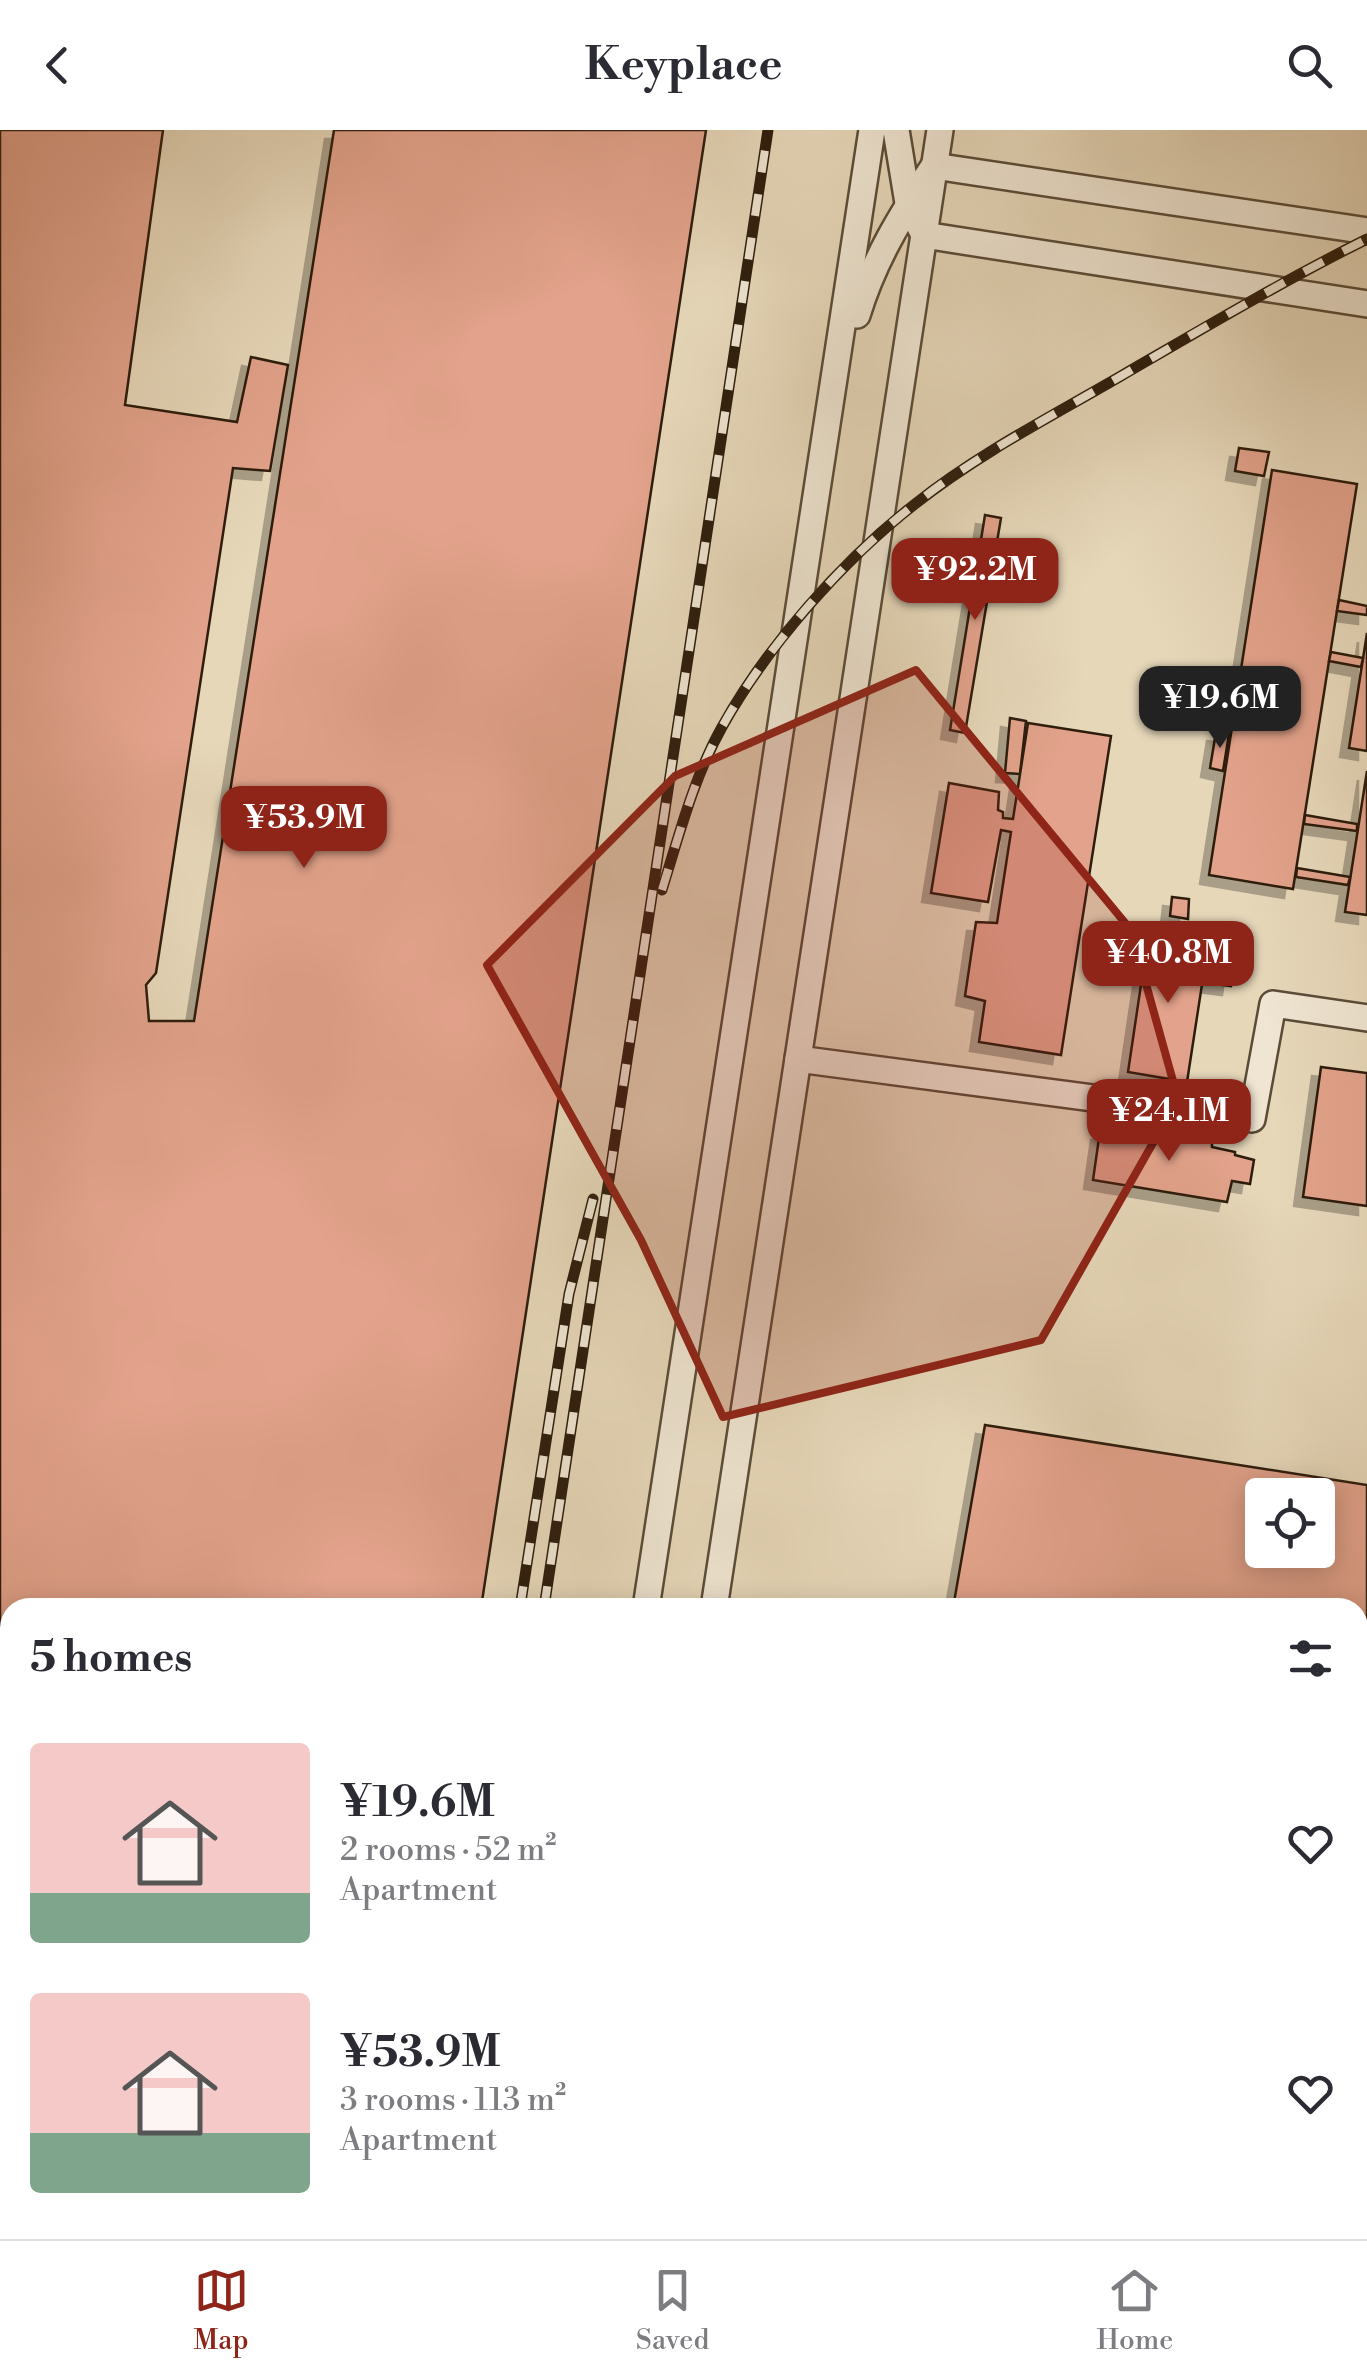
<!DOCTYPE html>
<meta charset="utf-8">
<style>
body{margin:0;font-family:"Libre Bodoni",serif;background:#f2f2f3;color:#2b2b33;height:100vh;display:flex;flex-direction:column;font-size:38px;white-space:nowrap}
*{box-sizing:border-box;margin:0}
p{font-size:32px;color:#7c7c81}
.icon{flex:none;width:55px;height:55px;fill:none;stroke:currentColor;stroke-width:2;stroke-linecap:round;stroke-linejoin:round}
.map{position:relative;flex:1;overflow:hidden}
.details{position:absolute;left:0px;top:1468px;width:1368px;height:642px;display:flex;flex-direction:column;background:#fff;border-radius:30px 30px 0 0;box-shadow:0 5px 25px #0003}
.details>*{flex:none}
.fabs{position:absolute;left:1245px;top:1348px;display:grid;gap:20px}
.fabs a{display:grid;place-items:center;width:90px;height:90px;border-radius:10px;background:#fff;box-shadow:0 5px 25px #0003;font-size:50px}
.price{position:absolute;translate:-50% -85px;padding:0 22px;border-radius:20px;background:#8f2418;color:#fff;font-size:32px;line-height:65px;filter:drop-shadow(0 2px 5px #0008)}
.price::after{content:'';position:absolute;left:50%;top:60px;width:30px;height:22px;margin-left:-15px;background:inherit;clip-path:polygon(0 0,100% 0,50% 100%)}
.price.active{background:#222;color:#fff}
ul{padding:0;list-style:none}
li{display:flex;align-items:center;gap:30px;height:250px;padding:0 30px}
li span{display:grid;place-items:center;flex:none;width:280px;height:200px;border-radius:10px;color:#555}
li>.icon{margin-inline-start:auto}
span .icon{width:120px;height:120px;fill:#fffc;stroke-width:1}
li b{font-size:42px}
h2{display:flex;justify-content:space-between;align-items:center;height:120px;padding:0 30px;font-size:42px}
header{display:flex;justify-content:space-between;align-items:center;height:130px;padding:0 30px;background:#fff;font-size:45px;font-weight:800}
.tab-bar{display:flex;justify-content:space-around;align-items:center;height:140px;border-top:2px solid #e1e1e2;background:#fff;font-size:28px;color:#7c7c81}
.tab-bar a{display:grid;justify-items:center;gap:5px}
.tab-bar .active{color:#8f2418}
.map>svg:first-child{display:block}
.building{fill:#e2a28b;stroke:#2d1d0d;stroke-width:2.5;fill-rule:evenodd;filter:url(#shadow)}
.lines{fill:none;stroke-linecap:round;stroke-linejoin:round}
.lane-casing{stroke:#5b4c38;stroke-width:30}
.lane{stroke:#efe5d2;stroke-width:25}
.rail-casing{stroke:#2d1d0d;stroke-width:11}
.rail{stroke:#efe5d2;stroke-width:8;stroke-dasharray:22;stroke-linecap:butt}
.marked{fill:#8f2418;fill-opacity:0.2;stroke:#8f2418;stroke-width:8;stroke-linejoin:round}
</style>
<header><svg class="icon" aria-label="back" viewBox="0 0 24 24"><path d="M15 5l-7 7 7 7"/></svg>Keyplace<svg class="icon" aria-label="search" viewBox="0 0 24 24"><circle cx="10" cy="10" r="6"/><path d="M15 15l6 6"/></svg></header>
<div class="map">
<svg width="1367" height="2109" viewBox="0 0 1367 2109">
<defs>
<filter id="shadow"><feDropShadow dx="-9" dy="9" stdDeviation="0" flood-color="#0004"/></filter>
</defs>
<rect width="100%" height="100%" fill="#e6d7b9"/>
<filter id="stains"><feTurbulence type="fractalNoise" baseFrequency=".002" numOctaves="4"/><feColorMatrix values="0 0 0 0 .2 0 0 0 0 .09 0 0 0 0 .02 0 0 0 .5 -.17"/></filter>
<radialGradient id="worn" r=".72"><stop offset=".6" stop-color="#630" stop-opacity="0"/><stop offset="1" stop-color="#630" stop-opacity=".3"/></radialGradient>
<g class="building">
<polygon points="0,0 163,0 125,275 237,292 251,227 288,235 270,341 233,338 156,843 146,855 149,891 194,891 334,0 706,0 481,1478 10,1478 10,2100 387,2100 385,2109 0,2109"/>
<polygon points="1239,318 1269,322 1264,346 1235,341"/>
<polygon points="1272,340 1357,354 1293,759 1209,745"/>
<polygon points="985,385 1001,388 965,603 950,600"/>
<polygon points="1339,470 1367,476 1367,485 1337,481"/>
<polygon points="1367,503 1367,621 1349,618"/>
<polygon points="1331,522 1363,528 1361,537 1329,531"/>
<polygon points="1225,551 1237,553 1231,587 1218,584"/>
<polygon points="1010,588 1026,591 1020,644 1005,643"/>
<polygon points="1028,593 1111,606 1061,925 979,912 985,871 965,866 976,792 997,793 1011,702 1001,700 988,772 931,763 949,653 999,662 998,680 1003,682 1003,688 1013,689"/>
<polygon points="1216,602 1229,604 1223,641 1210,638"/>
<polygon points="1367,641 1367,785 1345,782"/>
<polygon points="1305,685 1357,694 1357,701 1304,694"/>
<polygon points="1297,738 1350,747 1348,755 1296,747"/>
<polygon points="1172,767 1189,769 1188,789 1170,786"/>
<polygon points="1215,796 1239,800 1231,856 1206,853"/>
<polygon points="1149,801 1209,809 1187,952 1128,942"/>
<polygon points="1321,937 1367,943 1367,1076 1303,1067"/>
<polygon points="1124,998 1212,1012 1212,1017 1235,1022 1235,1025 1254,1030 1250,1054 1232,1051 1227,1072 1093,1050 1100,1001 1122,1004"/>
<path d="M985,1295L1367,1355V2109H821L823,2100H1358V1478H953ZM1262,1365H1318V1420H1262Z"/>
</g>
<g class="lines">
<g class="lane-casing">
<g id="lane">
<polyline points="896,0 908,73 924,105 1367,174"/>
<path d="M857,185C874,129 902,84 934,36L1367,101"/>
<polyline points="798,929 1252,989 1273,874 1367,888"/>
<polyline points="646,1478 872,0"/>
<polyline points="714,1478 940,0"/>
<polyline points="548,2109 550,2100"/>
<polyline points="616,2109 618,2100"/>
</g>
</g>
<use href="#lane" class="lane"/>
<g class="rail-casing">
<g id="rail">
<path d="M662,760C679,705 694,647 722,597C767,516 842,431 915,374C978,324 1052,286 1121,246C1202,199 1283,151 1367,109"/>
<polyline points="520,1478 569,1164 593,1069"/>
<polyline points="544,1478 768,0"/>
<polyline points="447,2109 449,2100"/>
</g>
</g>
<use href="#rail" class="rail"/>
</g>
<path class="marked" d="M916,540L1131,800L1178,969L1041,1210L723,1287L641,1110L487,835L675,646Z"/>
<rect width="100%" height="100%" filter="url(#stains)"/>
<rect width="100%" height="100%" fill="url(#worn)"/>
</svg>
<div class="fabs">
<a><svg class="icon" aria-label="locate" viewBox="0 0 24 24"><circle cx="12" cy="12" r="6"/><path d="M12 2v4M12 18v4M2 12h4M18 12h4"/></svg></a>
</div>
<b class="price" style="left:975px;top:493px">¥92.2M</b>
<b class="price active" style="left:1220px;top:621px">¥19.6M</b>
<b class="price" style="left:304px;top:741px">¥53.9M</b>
<b class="price" style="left:1168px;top:876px">¥40.8M</b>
<b class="price" style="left:1169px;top:1034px">¥24.1M</b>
<section class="details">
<h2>5 homes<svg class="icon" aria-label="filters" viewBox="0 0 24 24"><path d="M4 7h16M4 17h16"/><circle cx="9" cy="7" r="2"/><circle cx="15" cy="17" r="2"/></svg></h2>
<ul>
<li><span style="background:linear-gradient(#f6c9c9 75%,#7fa58c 0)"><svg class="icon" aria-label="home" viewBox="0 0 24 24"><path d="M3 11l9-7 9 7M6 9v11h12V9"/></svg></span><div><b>¥19.6M</b><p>2 rooms · 52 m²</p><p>Apartment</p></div><svg class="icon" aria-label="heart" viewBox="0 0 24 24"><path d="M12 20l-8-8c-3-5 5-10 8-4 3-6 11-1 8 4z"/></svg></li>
<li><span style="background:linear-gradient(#f6c9c9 70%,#7fa58c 0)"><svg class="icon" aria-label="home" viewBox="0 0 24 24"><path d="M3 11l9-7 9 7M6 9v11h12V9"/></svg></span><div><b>¥53.9M</b><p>3 rooms · 113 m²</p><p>Apartment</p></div><svg class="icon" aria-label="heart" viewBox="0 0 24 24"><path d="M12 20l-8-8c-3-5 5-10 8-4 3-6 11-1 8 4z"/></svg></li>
</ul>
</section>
</div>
<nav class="tab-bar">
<a class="active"><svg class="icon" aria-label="map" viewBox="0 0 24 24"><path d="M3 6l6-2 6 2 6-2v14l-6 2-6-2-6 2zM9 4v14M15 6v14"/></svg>Map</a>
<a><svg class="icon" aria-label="saved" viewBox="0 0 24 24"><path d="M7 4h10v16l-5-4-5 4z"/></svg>Saved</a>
<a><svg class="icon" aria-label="home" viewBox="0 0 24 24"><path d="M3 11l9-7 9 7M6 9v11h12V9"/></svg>Home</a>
</nav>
